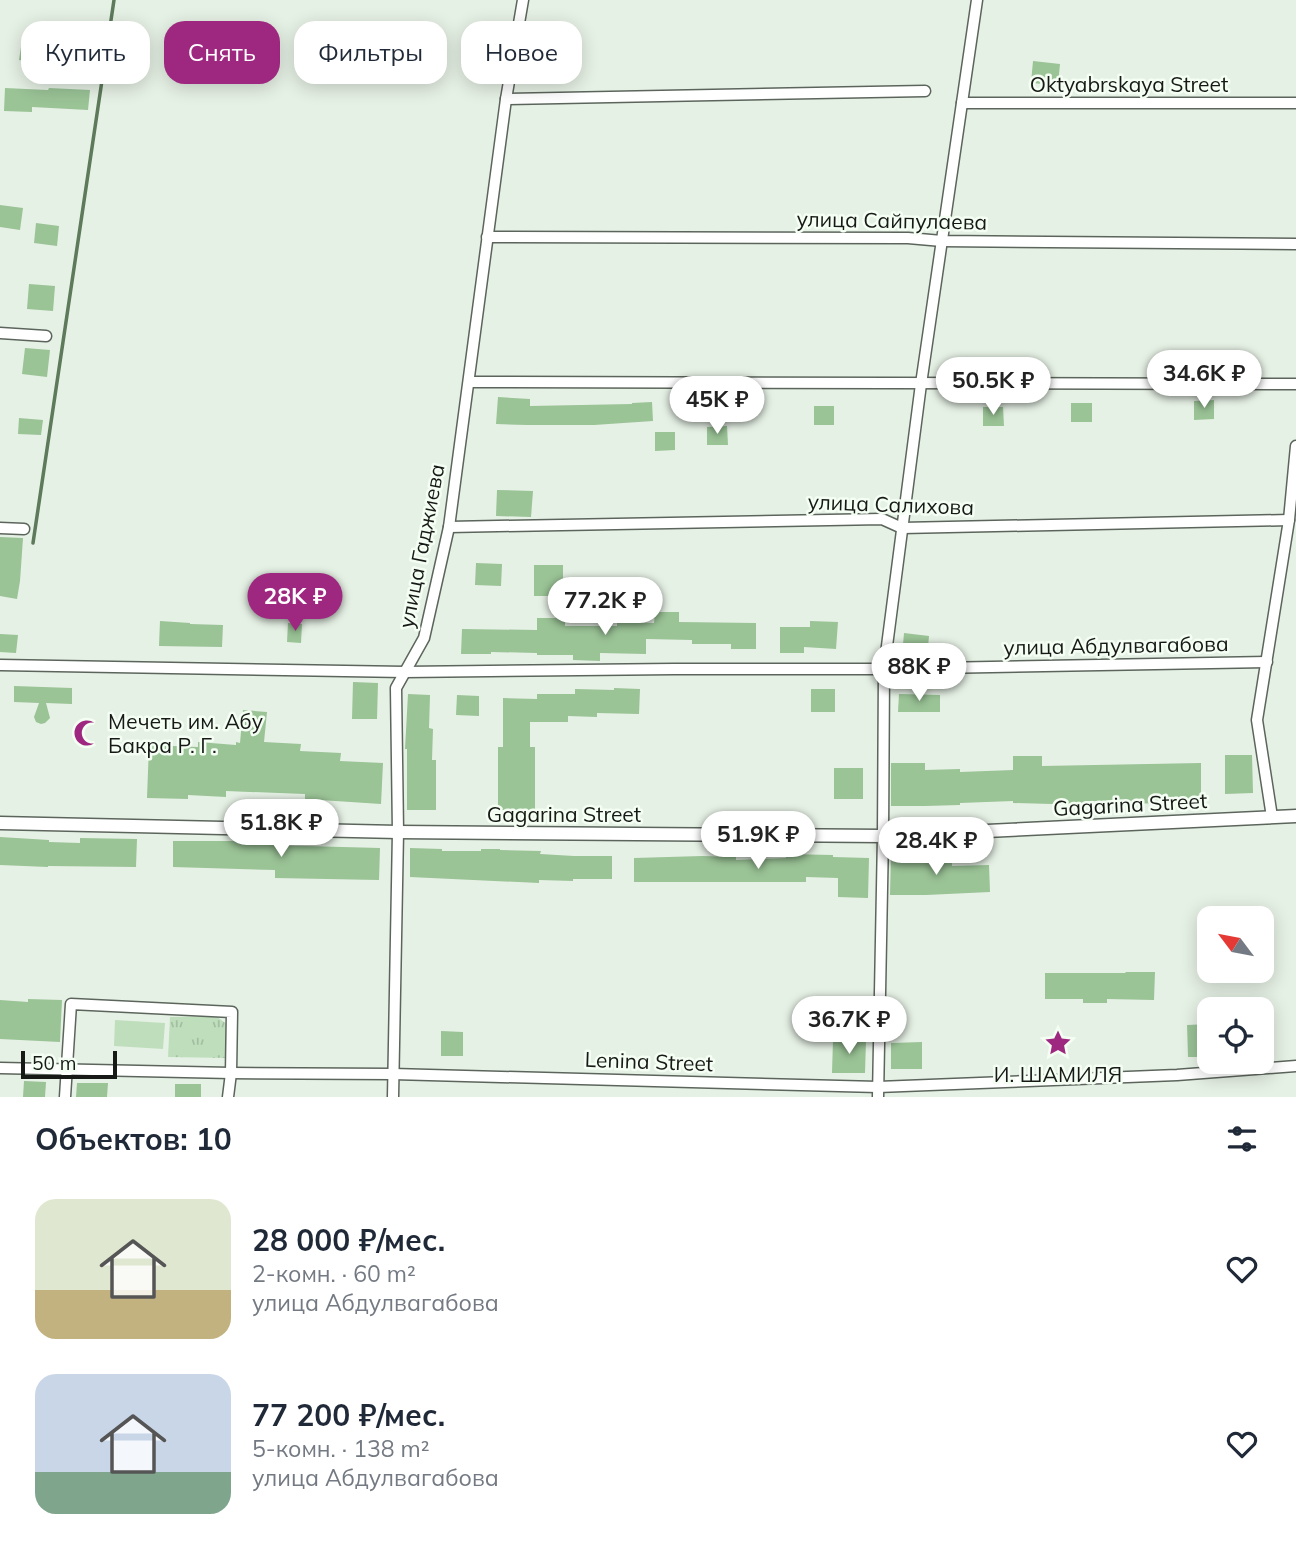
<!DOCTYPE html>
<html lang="ru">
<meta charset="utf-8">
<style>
body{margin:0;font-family:Mulish,sans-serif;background:#f2f2f3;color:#1f2937;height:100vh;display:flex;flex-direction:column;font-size:26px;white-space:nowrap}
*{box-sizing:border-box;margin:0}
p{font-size:23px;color:#747a83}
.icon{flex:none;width:38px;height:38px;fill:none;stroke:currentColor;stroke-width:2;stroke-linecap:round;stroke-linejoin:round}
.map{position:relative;height:1097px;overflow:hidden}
.drawer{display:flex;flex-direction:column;background:#fff;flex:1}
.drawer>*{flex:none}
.top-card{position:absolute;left:21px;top:21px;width:700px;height:63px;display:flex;gap:14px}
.needle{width:46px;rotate:302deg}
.controls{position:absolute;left:1197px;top:906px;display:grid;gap:14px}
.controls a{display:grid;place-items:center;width:77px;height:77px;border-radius:14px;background:#fff;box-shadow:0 4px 18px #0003;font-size:35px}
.scale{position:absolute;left:21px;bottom:18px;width:96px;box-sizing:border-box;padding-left:7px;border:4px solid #161915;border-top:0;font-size:19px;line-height:24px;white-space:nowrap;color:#161915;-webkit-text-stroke:5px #f4fef3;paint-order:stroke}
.price{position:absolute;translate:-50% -60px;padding:0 16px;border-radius:24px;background:#fff;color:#222;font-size:23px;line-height:46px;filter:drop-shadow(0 2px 4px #0008)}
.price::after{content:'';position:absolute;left:50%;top:42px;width:21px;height:16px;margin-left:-10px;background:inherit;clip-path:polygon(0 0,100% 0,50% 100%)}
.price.current{background:#9e2780;color:#fff}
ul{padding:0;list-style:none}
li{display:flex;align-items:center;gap:21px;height:175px;padding:0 35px}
li span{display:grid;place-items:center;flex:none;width:196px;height:140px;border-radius:21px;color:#555}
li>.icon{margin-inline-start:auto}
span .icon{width:84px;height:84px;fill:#fffc;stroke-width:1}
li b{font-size:30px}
h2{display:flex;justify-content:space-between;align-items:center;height:84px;padding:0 35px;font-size:30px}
.chip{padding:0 24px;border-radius:21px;background:#fff;box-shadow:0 4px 18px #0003;font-size:24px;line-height:63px}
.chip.current{background:#9e2780;color:#fff}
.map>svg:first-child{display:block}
.grass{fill:url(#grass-tufts)}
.pitch{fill:#bfdfbc}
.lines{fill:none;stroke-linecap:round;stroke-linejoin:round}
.stream{stroke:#5d7a5b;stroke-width:3.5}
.building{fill:#9ac396}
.minor-casing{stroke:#5c655c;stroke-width:13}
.tertiary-casing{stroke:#5c655c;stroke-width:15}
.minor{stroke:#fff;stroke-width:10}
.tertiary{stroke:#fff;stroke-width:12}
.labels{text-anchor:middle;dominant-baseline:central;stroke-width:5;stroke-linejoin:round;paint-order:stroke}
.street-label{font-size:21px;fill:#161915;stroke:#f4fef3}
.poi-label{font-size:21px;fill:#161915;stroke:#f4fef3;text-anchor:start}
</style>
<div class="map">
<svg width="1296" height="1097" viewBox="0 0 1296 1097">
<defs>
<pattern id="grass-tufts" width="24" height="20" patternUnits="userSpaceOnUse" patternTransform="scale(1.75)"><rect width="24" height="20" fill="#bfdfbc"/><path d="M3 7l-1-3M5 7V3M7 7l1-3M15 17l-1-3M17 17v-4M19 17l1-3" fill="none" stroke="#a3bfa1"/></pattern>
</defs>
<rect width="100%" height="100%" fill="#e6f1e5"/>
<polygon class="grass" points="216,1016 228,1025 227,1058 168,1057 170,1017"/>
<polygon class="pitch" points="115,1020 165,1023 163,1049 114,1046"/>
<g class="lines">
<polyline class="stream" points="33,543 114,0"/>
</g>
<g class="building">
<polygon points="82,21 100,23 97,47 79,45"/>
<polygon points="23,34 47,38 43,63 19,60"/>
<polygon points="1033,61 1060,64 1058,85 1031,83"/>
<polygon points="5,88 48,90 49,88 90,90 88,110 32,107 32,112 4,111"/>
<polygon points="0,205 23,208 20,230 0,227"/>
<polygon points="36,223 59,226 57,246 34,243"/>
<polygon points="29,284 55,286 53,311 27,309"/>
<polygon points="25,348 50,350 47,377 22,374"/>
<rect x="689" y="396" width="21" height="19"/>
<polygon points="498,397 530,399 530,406 632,404 632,403 652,402 653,421 594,425 527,425 496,424"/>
<polygon points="1214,400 1214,419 1194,420 1194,401"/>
<rect x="1071" y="403" width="21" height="19"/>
<rect x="814" y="406" width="20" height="19"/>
<polygon points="983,407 1003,407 1004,426 983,426"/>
<polygon points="19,418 43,420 41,435 18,434"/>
<polygon points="727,426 728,445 707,445 707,427"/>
<polygon points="655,432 675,432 675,450 655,451"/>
<polygon points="497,490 533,491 531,517 496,516"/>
<polygon points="0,537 23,538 20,581 17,599 0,596"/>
<polygon points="476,563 502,564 501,586 475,585"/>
<rect x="534" y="565" width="29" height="31"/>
<polygon points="655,612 679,612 679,622 756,623 756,649 731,649 731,644 692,644 692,640 646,639 646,654 600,653 600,661 573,660 573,655 537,655 537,653 491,652 491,654 461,654 462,629 537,630 537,618 565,618 565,626 617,626 617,622 654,623"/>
<polygon points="160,621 190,623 190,624 223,625 222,647 159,646"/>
<polygon points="810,621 838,622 836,649 804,647 804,653 780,653 780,627 810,627"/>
<polygon points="288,623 302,624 301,643 287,642"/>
<polygon points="904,633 929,636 927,658 902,656"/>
<polygon points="0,634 18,635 16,653 0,652"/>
<polygon points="353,682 378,683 377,719 352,719"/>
<polygon points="14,686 72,688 72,704 46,703 50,718 45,723 41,724 36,722 34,717 39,703 14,702"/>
<polygon points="614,688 640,689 639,714 597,713 597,717 568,716 568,722 530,722 530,747 535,747 535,810 498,810 498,747 503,747 503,698 537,699 537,694 575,694 575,689 614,690"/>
<rect x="811" y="689" width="24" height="23"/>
<polygon points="408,694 430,695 429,728 433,729 432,760 436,760 436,810 407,810 407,749 405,749"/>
<polygon points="899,694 940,695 940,712 898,712"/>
<polygon points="457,695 479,696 479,716 456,715"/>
<polygon points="243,710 267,712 264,742 301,744 300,751 341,753 340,761 383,763 381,804 305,799 305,794 226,791 226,797 188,795 188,799 147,798 149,745 198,747 198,742 236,745 236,742 240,743"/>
<polygon points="1225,755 1252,755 1253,793 1225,794"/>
<polygon points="1013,756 1042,756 1042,766 1201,763 1201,801 1162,801 1162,803 1127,804 1127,801 1085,801 1085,803 1052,804 1013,803 1013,801 960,803 960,805 925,806 891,806 891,763 925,763 925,770 960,769 960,772 1013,770"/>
<rect x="834" y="768" width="29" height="31"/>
<polygon points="0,837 49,840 49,842 80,843 80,838 137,839 136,867 48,866 48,867 0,865"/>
<polygon points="173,841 238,841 269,844 269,845 380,848 379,880 275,878 275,870 173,867"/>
<polygon points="410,848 442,849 442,851 481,851 481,849 500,849 500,850 541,851 540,854 574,856 612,856 612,879 573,879 573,881 539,880 539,883 410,877"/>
<polygon points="786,854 833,855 833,857 869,858 868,898 838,897 838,878 806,877 806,882 634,882 634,858 702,856 736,857 736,860 759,859 786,858"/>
<polygon points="891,855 926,856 926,858 952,857 952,866 989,865 990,892 926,895 890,895"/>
<polygon points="1126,972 1155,972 1154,1000 1107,999 1107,1003 1083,1003 1083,999 1045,999 1045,973 1125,973"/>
<polygon points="28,999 62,1000 60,1042 0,1039 0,1000 28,1002"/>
<polygon points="1209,1024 1209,1057 1188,1057 1187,1025"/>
<polygon points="441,1031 463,1032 463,1056 441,1056"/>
<polygon points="833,1040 866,1040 865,1073 832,1073"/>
<polygon points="922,1042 922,1069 891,1069 891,1043"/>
<polygon points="24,1081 46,1082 45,1097 23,1097"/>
<polygon points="77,1083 108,1083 107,1097 76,1097"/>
<rect x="175" y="1084" width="26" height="13"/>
</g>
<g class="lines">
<g class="minor-casing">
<g id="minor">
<polyline points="506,99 925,91"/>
<polyline points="962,103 1296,103"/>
<polyline points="487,237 908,238 942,241 1296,244"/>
<polyline points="0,333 46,336"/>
<polyline points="469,382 1296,384"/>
<polyline points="449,527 882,519 902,528 1289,520"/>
<polyline points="0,528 24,529"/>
<polyline points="0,665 405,672 674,669 884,669 1267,662"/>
<polyline points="1272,817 1257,720 1289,520 1296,446"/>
<polyline points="0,1068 231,1073 393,1074 878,1087 1177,1075 1296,1066"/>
<polyline points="65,1097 71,1004 232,1012 231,1073 228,1097"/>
<polyline points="393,1097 398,832 396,688 424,638 449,527 506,99 523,0"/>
<polyline points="878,1097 883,836 884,669 921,384 977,0"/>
</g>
</g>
<g class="tertiary-casing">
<polyline id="tertiary" points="0,823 398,832 883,836 1296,816"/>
</g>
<use href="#minor" class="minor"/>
<use href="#tertiary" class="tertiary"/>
</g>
<defs>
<g id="mosque-bare" transform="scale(2.1)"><path d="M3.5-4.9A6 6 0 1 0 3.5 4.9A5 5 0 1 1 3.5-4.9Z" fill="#9e2780" stroke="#f4fef3" stroke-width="2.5" paint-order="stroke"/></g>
<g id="sight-bare" transform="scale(2.1)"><path d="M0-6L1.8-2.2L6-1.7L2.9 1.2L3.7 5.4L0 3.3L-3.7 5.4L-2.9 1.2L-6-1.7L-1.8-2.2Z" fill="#9e2780" stroke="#f4fef3" stroke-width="2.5" paint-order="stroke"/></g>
</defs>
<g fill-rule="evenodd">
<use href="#mosque-bare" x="87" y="733"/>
<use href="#sight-bare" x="1058" y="1043"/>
</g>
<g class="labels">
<g class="street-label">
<text x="1129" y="84">Oktyabrskaya Street</text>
<text transform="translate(892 220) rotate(1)">улица Сайпулаева</text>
<text transform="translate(891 504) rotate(2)">улица Салихова</text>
<text transform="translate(421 546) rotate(-79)">улица Гаджиева</text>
<text transform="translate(1116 645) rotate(-1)">улица Абдулвагабова</text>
<text transform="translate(1130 804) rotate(-3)">Gagarina Street</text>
<text x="564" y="814">Gagarina Street</text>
<text transform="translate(649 1061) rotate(2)">Lenina Street</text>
</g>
<g class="poi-label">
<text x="108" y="721">Мечеть им. Абу<tspan x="108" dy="24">Бакра Р. Г.</tspan></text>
<text x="1058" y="1074" text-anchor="middle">И. ШАМИЛЯ</text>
</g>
</g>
</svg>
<div class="controls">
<a><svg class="needle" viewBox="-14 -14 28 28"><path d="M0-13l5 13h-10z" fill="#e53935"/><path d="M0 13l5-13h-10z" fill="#747a83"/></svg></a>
<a><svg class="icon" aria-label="locate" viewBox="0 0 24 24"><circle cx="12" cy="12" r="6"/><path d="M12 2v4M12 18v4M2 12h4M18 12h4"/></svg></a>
</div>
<div class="scale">50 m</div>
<b class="price" style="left:1204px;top:410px">34.6K ₽</b>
<b class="price" style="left:993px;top:417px">50.5K ₽</b>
<b class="price" style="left:717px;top:436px">45K ₽</b>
<b class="price current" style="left:295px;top:633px">28K ₽</b>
<b class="price" style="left:605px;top:637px">77.2K ₽</b>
<b class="price" style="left:919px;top:703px">88K ₽</b>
<b class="price" style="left:281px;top:859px">51.8K ₽</b>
<b class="price" style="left:758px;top:871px">51.9K ₽</b>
<b class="price" style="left:936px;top:877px">28.4K ₽</b>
<b class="price" style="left:849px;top:1056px">36.7K ₽</b>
<div class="top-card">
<a class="chip">Купить</a>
<a class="chip current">Снять</a>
<a class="chip">Фильтры</a>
<a class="chip">Новое</a>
</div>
</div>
<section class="drawer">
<h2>Объектов: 10<svg class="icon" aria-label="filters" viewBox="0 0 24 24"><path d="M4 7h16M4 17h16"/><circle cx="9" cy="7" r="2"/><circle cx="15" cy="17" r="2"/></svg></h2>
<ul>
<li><span style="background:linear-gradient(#dfe7d0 65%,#c2b280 0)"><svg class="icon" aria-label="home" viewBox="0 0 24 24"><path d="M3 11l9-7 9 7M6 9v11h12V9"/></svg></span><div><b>28 000 ₽/мес.</b><p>2-комн. · 60 m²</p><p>улица Абдулвагабова</p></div><svg class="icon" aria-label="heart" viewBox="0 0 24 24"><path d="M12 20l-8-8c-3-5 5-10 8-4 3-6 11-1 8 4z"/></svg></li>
<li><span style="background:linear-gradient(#c9d6e8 70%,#7fa58c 0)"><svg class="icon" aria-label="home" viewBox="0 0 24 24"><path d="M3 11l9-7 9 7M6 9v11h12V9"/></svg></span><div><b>77 200 ₽/мес.</b><p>5-комн. · 138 m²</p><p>улица Абдулвагабова</p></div><svg class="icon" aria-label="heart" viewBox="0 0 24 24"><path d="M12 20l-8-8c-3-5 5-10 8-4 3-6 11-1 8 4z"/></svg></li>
</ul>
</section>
